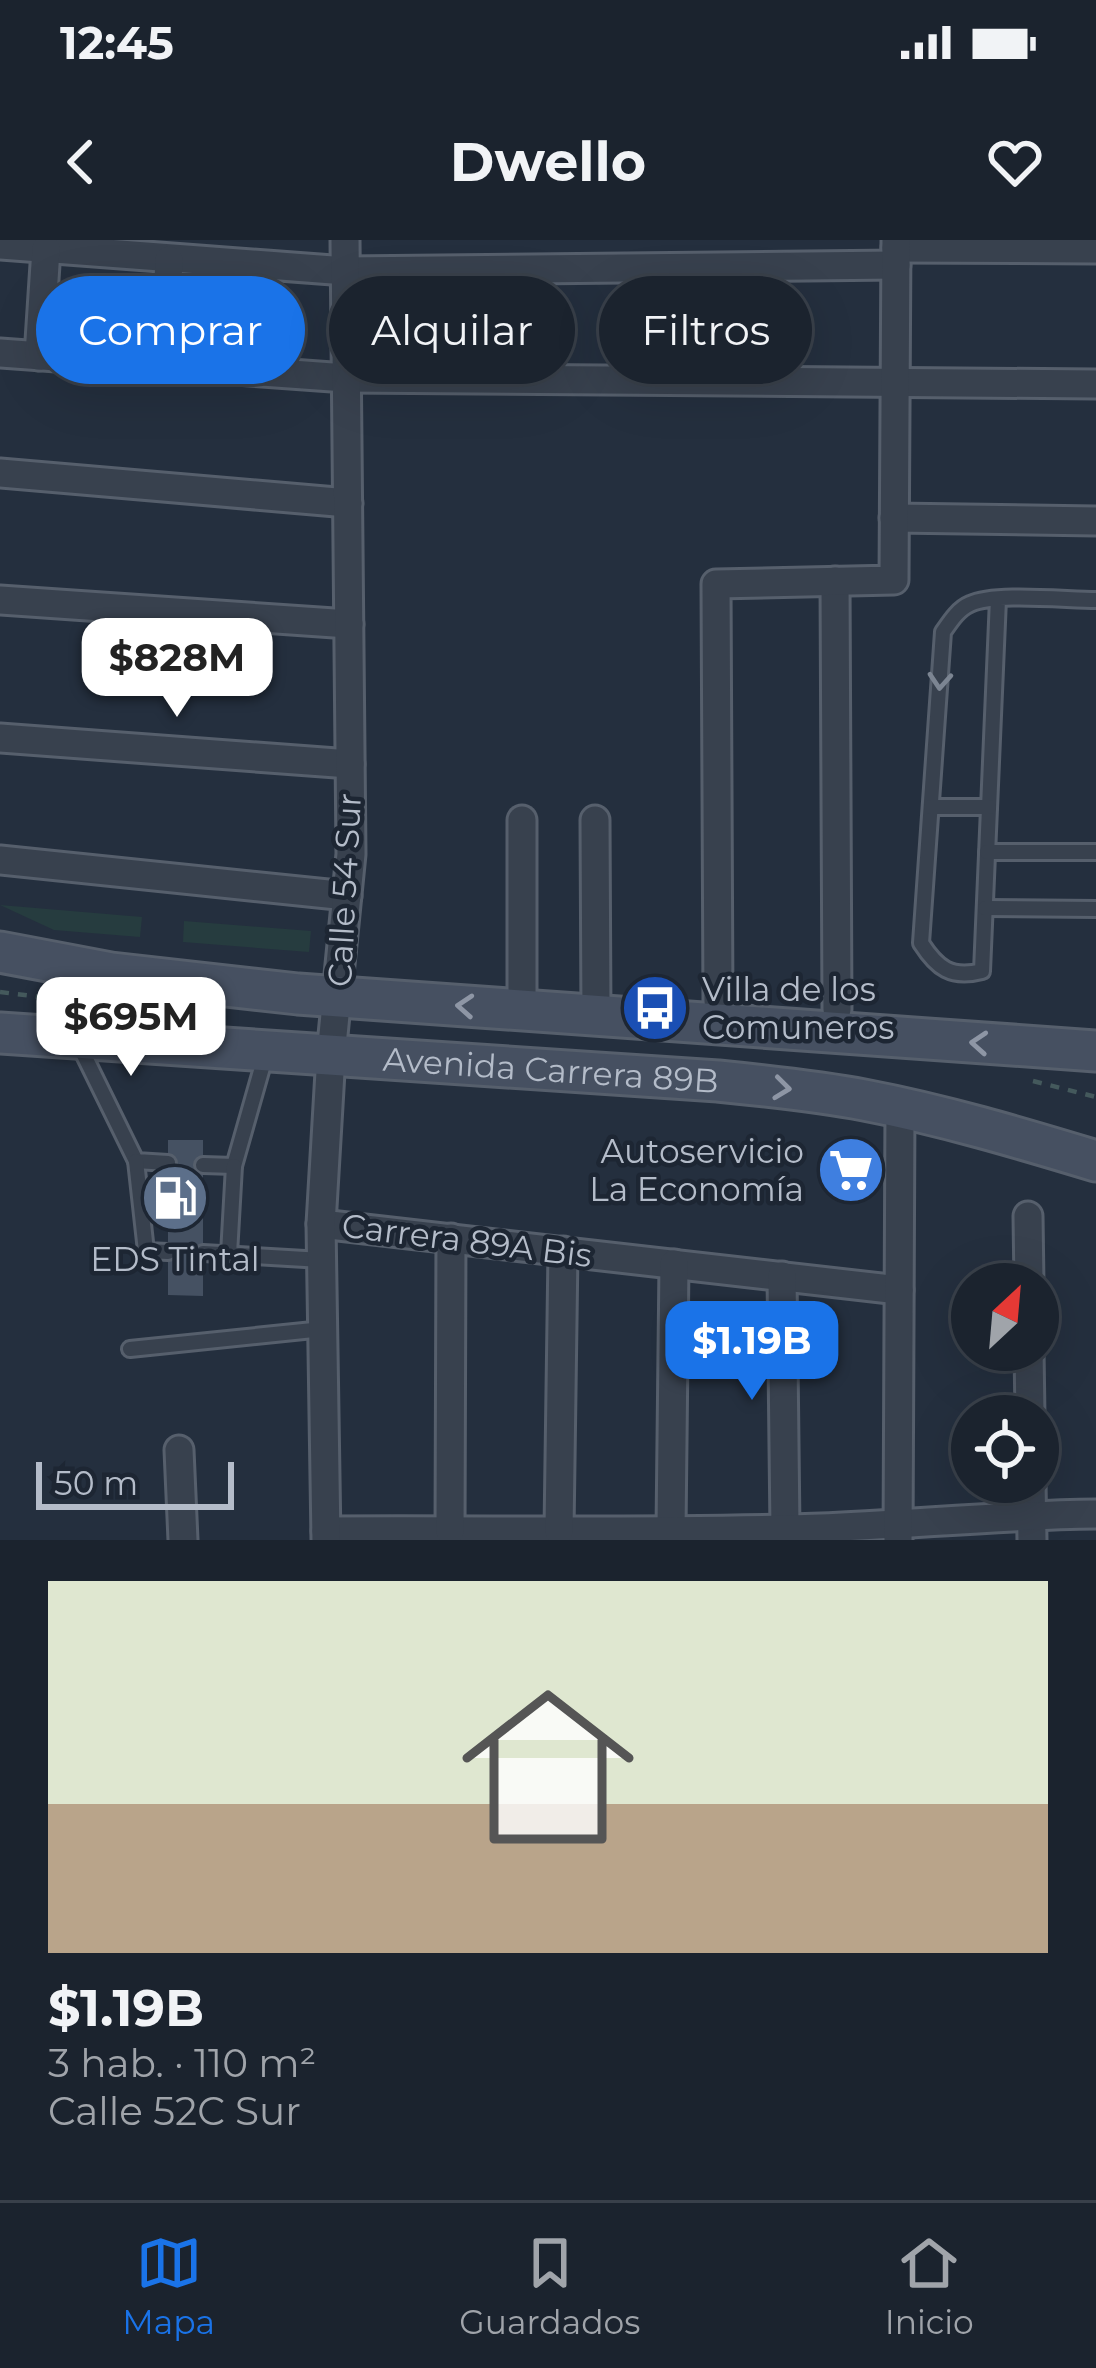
<!DOCTYPE html>
<html lang="es">
<meta charset="utf-8">
<style>
body{margin:0;font-family:Montserrat,sans-serif;background:#282f3a;color:#f1f3f6;height:100vh;display:flex;flex-direction:column;font-size:45px;white-space:nowrap}
*{box-sizing:border-box;margin:0}
p{font-size:39px;color:#a0a4aa}
.icon{flex:none;width:66px;height:66px;fill:none;stroke:currentColor;stroke-width:2;stroke-linecap:round;stroke-linejoin:round}
.map{position:relative;height:1300px;overflow:hidden}
.drawer{display:flex;flex-direction:column;background:#1b232e;flex:1}
.drawer>*{flex:none}
.hud{position:absolute;left:36px;top:36px;width:1026px;height:108px;display:flex;gap:24px}
.needle{width:78px;rotate:26deg}
.buttons{position:absolute;left:951px;top:1023px;display:grid;gap:24px}
.buttons a{display:grid;place-items:center;width:108px;height:108px;border-radius:50%;background:#1b232e;box-shadow:0 12px 48px #0002,0 0 0 3px #39404a;font-size:60px}
.scale{position:absolute;left:36px;bottom:30px;width:198px;box-sizing:border-box;padding-left:12px;border:6px solid #b4bcc9;border-top:0;font-size:33px;line-height:42px;white-space:nowrap;color:#b4bcc9;-webkit-text-stroke:9px #1d2633;paint-order:stroke}
.price{position:absolute;translate:-50% -102px;padding:0 27px;border-radius:24px;background:#fff;color:#222;font-size:39px;line-height:78px;filter:drop-shadow(0 3px 6px #0008)}
.price::after{content:'';position:absolute;left:50%;top:72px;width:36px;height:27px;margin-left:-18px;background:inherit;clip-path:polygon(0 0,100% 0,50% 100%)}
.price.active{background:#1a73e8;color:#fff}
ul{padding:0;list-style:none}
li{display:grid;align-content:center;gap:24px;height:636px;padding:0 48px}
li span{display:grid;place-items:center;height:372px;border-radius:0px;color:#555}
li>.icon{margin-inline-start:auto}
span .icon{width:216px;height:216px;fill:#fffc;stroke-width:1}
li b{font-size:51px}
.pill{padding:0 42px;border-radius:54px;background:#1b232e;box-shadow:0 12px 48px #0002,0 0 0 3px #39404a;font-size:42px;line-height:108px}
.pill.active{background:#1a73e8;color:#fff}
.status{display:flex;justify-content:space-between;align-items:center;height:84px;padding:0 60px;background:#1b232e;direction:ltr}
.status svg{height:33px;fill:currentColor}
header{display:flex;justify-content:space-between;align-items:center;height:156px;padding:0 48px;background:#1b232e;font-size:54px;font-weight:700}
.menu{display:flex;justify-content:space-around;align-items:center;height:168px;border-top:3px solid #39404a;background:#1b232e;font-size:33px;color:#a0a4aa}
.menu a{display:grid;justify-items:center;gap:6px}
.menu .active{color:#1a73e8}
.map>svg:first-child{display:block}
.green{fill:#263c3f}
.building{fill:#455162}
.lines{fill:none;stroke-linecap:round;stroke-linejoin:round}
.lane-casing{stroke:#565f6c;stroke-width:20}
.street-casing{stroke:#565f6c;stroke-width:33}
.secondary-casing{stroke:#565f6c;stroke-width:45}
.path{stroke:#44595c;stroke-width:4.5;stroke-dasharray:9 9;stroke-linecap:butt}
.lane{stroke:#38414e;stroke-width:14}
.street{stroke:#38414e;stroke-width:27}
.secondary{stroke:#465061;stroke-width:39}
.oneway{stroke:#7c8592}
.oneway2{stroke:#8e96a5}
.labels{text-anchor:middle;dominant-baseline:central;stroke-width:9;stroke-linejoin:round;paint-order:stroke}
.street-label{font-size:33px;fill:#b4bcc9;stroke:#1d2633}
.poi-label{font-size:33px;fill:#b4bcc9;stroke:#1d2633;text-anchor:start}
</style>
<div class="status"><b>12:45</b><svg viewBox="0 0 49 12"><path d="M0 12V9h3v3zM5 12V6h3v6zM10 12V3h3v9zM15 12V0h3v12zM26 1h20v11H26zM47 4h2v5h-2z"/></svg></div>
<header><svg class="icon" aria-label="back" viewBox="0 0 24 24"><path d="M15 5l-7 7 7 7"/></svg>Dwello<svg class="icon" aria-label="heart" viewBox="0 0 24 24"><path d="M12 20l-8-8c-3-5 5-10 8-4 3-6 11-1 8 4z"/></svg></header>
<div class="map">
<svg width="1096" height="1300" viewBox="0 0 1096 1300">
<rect width="100%" height="100%" fill="#242f3e"/>
<g class="green">
<polygon points="0,665 142,677 140,697 54,690"/>
<polygon points="184,681 311,691 309,712 183,702"/>
</g>
<polygon class="building" points="168,900 203,900 203,1056 168,1055"/>
<g class="lines">
<g class="lane-casing">
<g id="lane">
<path d="M998,359L982,731C951,739 937,728 921,703L943,392C950,382 958,369 970,364C995,352 1066,360 1096,360"/>
<polyline points="931,567 989,567"/>
<polyline points="987,612 1096,612"/>
<polyline points="985,668 1096,669"/>
<polyline points="80,807 136,921 168,923"/>
<polyline points="136,921 146,1011 168,1012"/>
<polyline points="203,925 234,926 265,817"/>
<polyline points="203,1013 322,1020"/>
<polyline points="229,1014 234,926"/>
<polyline points="130,1109 323,1089"/>
</g>
</g>
<g class="street-casing">
<g id="street">
<polyline points="0,5 346,31 896,25"/>
<polyline points="896,8 1096,9"/>
<polyline points="0,113 346,138 1096,144"/>
<polyline points="39,116 46,9"/>
<polyline points="164,125 169,20"/>
<polyline points="0,233 348,263"/>
<polyline points="894,278 1096,281"/>
<polyline points="835,341 837,769"/>
<polyline points="0,360 349,384"/>
<polyline points="0,498 350,524"/>
<polyline points="522,580 522,770"/>
<polyline points="595,580 596,776"/>
<polyline points="0,620 347,656"/>
<polyline points="718,761 716,344 894,340 896,0"/>
<polyline points="1028,976 1029,1044"/>
<polyline points="321,984 899,1050"/>
<polyline points="782,1036 785,1289"/>
<polyline points="1029,1110 1030,1176"/>
<polyline points="179,1210 183,1300"/>
<polyline points="1031,1242 1032,1300"/>
<polyline points="671,1290 674,1024"/>
<path d="M326,1291C479,1290 632,1293 785,1289C889,1287 992,1275 1096,1274"/>
<polyline points="450,1291 451,998"/>
<polyline points="559,1291 563,1011"/>
<polyline points="326,1300 321,984 331,815 351,614 345,0"/>
<polyline points="898,1300 900,868"/>
</g>
</g>
<g class="secondary-casing">
<g id="secondary">
<polyline points="0,712 111,733 298,754 1096,811"/>
<path id="s1" d="M0,793L718,841C767,846 816,851 864,860C943,875 1020,898 1096,921"/>
</g>
</g>
<g class="path">
<polyline points="0,752 72,761"/>
<polyline points="1033,841 1096,857"/>
</g>
<use href="#lane" class="lane"/>
<use href="#street" class="street"/>
<use href="#secondary" class="secondary"/>
</g>
<defs><path id="oneway-chevron" d="M-2-3.5L2.5 0L-2 3.5" fill="none" stroke-width="1.6" stroke-linecap="round" stroke-linejoin="round" transform="scale(3)"/></defs>
<use class="oneway" href="#oneway-chevron" transform="translate(940 441) rotate(94)"/>
<g class="oneway2">
<use href="#oneway-chevron" transform="translate(465 766) rotate(-176)"/>
<use href="#oneway-chevron" transform="translate(979 803) rotate(-176)"/>
<use href="#oneway-chevron" transform="translate(782 848) rotate(7)"/>
</g>
<defs>
<g id="bus-disc" transform="scale(3.45)"><circle r="9.5" fill="#1a4fb4" stroke="#1d2633"/><path d="M-5-6H5V4H4V6H2V4H-2V6H-4V4H-5ZM-3.5-4V0h7V-4ZM-3.5 1.2v1.5H-2V1.2ZM2 1.2v1.5H3.5V1.2Z" fill="#fff"/></g>
<g id="supermarket-disc" transform="scale(3.45)"><circle r="9.5" fill="#3f7fe0" stroke="#1d2633"/><path d="M-6-5.5h2.5l.6 2H6L4.5 2H-2.5L-4.4-4H-6ZM-1.5 3.2a1.3 1.3 0 1 0 .1 0ZM3 3.2a1.3 1.3 0 1 0 .1 0Z" fill="#fff"/></g>
<g id="fuel-disc" transform="scale(3.45)"><circle r="9.5" fill="#5c6f8a" stroke="#1d2633"/><path d="M-5.5-6h7V0h2V4h1.3V-2.5L3-4.5l.8-.8L6-3V5H2.5V1h-1V6h-7ZM-4.2-4.7v3.2H.2V-4.7Z" fill="#fff"/></g>
</defs>
<g fill-rule="evenodd">
<use href="#bus-disc" x="655" y="768"/>
<use href="#supermarket-disc" x="851" y="930"/>
<use href="#fuel-disc" x="175" y="958"/>
</g>
<g class="labels">
<g class="street-label">
<text transform="translate(344 650) rotate(-87)">Calle 54 Sur</text>
<text stroke="none"><textPath href="#s1" startOffset="552">Avenida Carrera 89B</textPath></text>
<text transform="translate(467 1000) rotate(7)">Carrera 89A Bis</text>
</g>
<g class="poi-label">
<text x="702" y="749">Villa de los<tspan x="702" dy="38">Comuneros</tspan></text>
<text x="804" y="911" text-anchor="end">Autoservicio<tspan x="804" dy="38">La Economía</tspan></text>
<text x="175" y="1019" text-anchor="middle">EDS Tintal</text>
</g>
</g>
</svg>
<div class="buttons">
<a><svg class="needle" viewBox="-14 -14 28 28"><path d="M0-13l5 13h-10z" fill="#e53935"/><path d="M0 13l5-13h-10z" fill="#a0a4aa"/></svg></a>
<a><svg class="icon" aria-label="locate" viewBox="0 0 24 24"><circle cx="12" cy="12" r="6"/><path d="M12 2v4M12 18v4M2 12h4M18 12h4"/></svg></a>
</div>
<div class="scale">50 m</div>
<b class="price" style="left:177px;top:480px">$828M</b>
<b class="price" style="left:131px;top:839px">$695M</b>
<b class="price active" style="left:752px;top:1163px">$1.19B</b>
<div class="hud">
<a class="pill active">Comprar</a>
<a class="pill">Alquilar</a>
<a class="pill">Filtros</a>
</div>
</div>
<section class="drawer">
<ul>
<li><span style="background:linear-gradient(#dfe7d0 60%,#b9a48a 0)"><svg class="icon" aria-label="home" viewBox="0 0 24 24"><path d="M3 11l9-7 9 7M6 9v11h12V9"/></svg></span><div><b>$1.19B</b><p>3 hab. · 110 m²</p><p>Calle 52C Sur</p></div></li>
</ul>
</section>
<nav class="menu">
<a class="active"><svg class="icon" aria-label="map" viewBox="0 0 24 24"><path d="M3 6l6-2 6 2 6-2v14l-6 2-6-2-6 2zM9 4v14M15 6v14"/></svg>Mapa</a>
<a><svg class="icon" aria-label="saved" viewBox="0 0 24 24"><path d="M7 4h10v16l-5-4-5 4z"/></svg>Guardados</a>
<a><svg class="icon" aria-label="home" viewBox="0 0 24 24"><path d="M3 11l9-7 9 7M6 9v11h12V9"/></svg>Inicio</a>
</nav>
